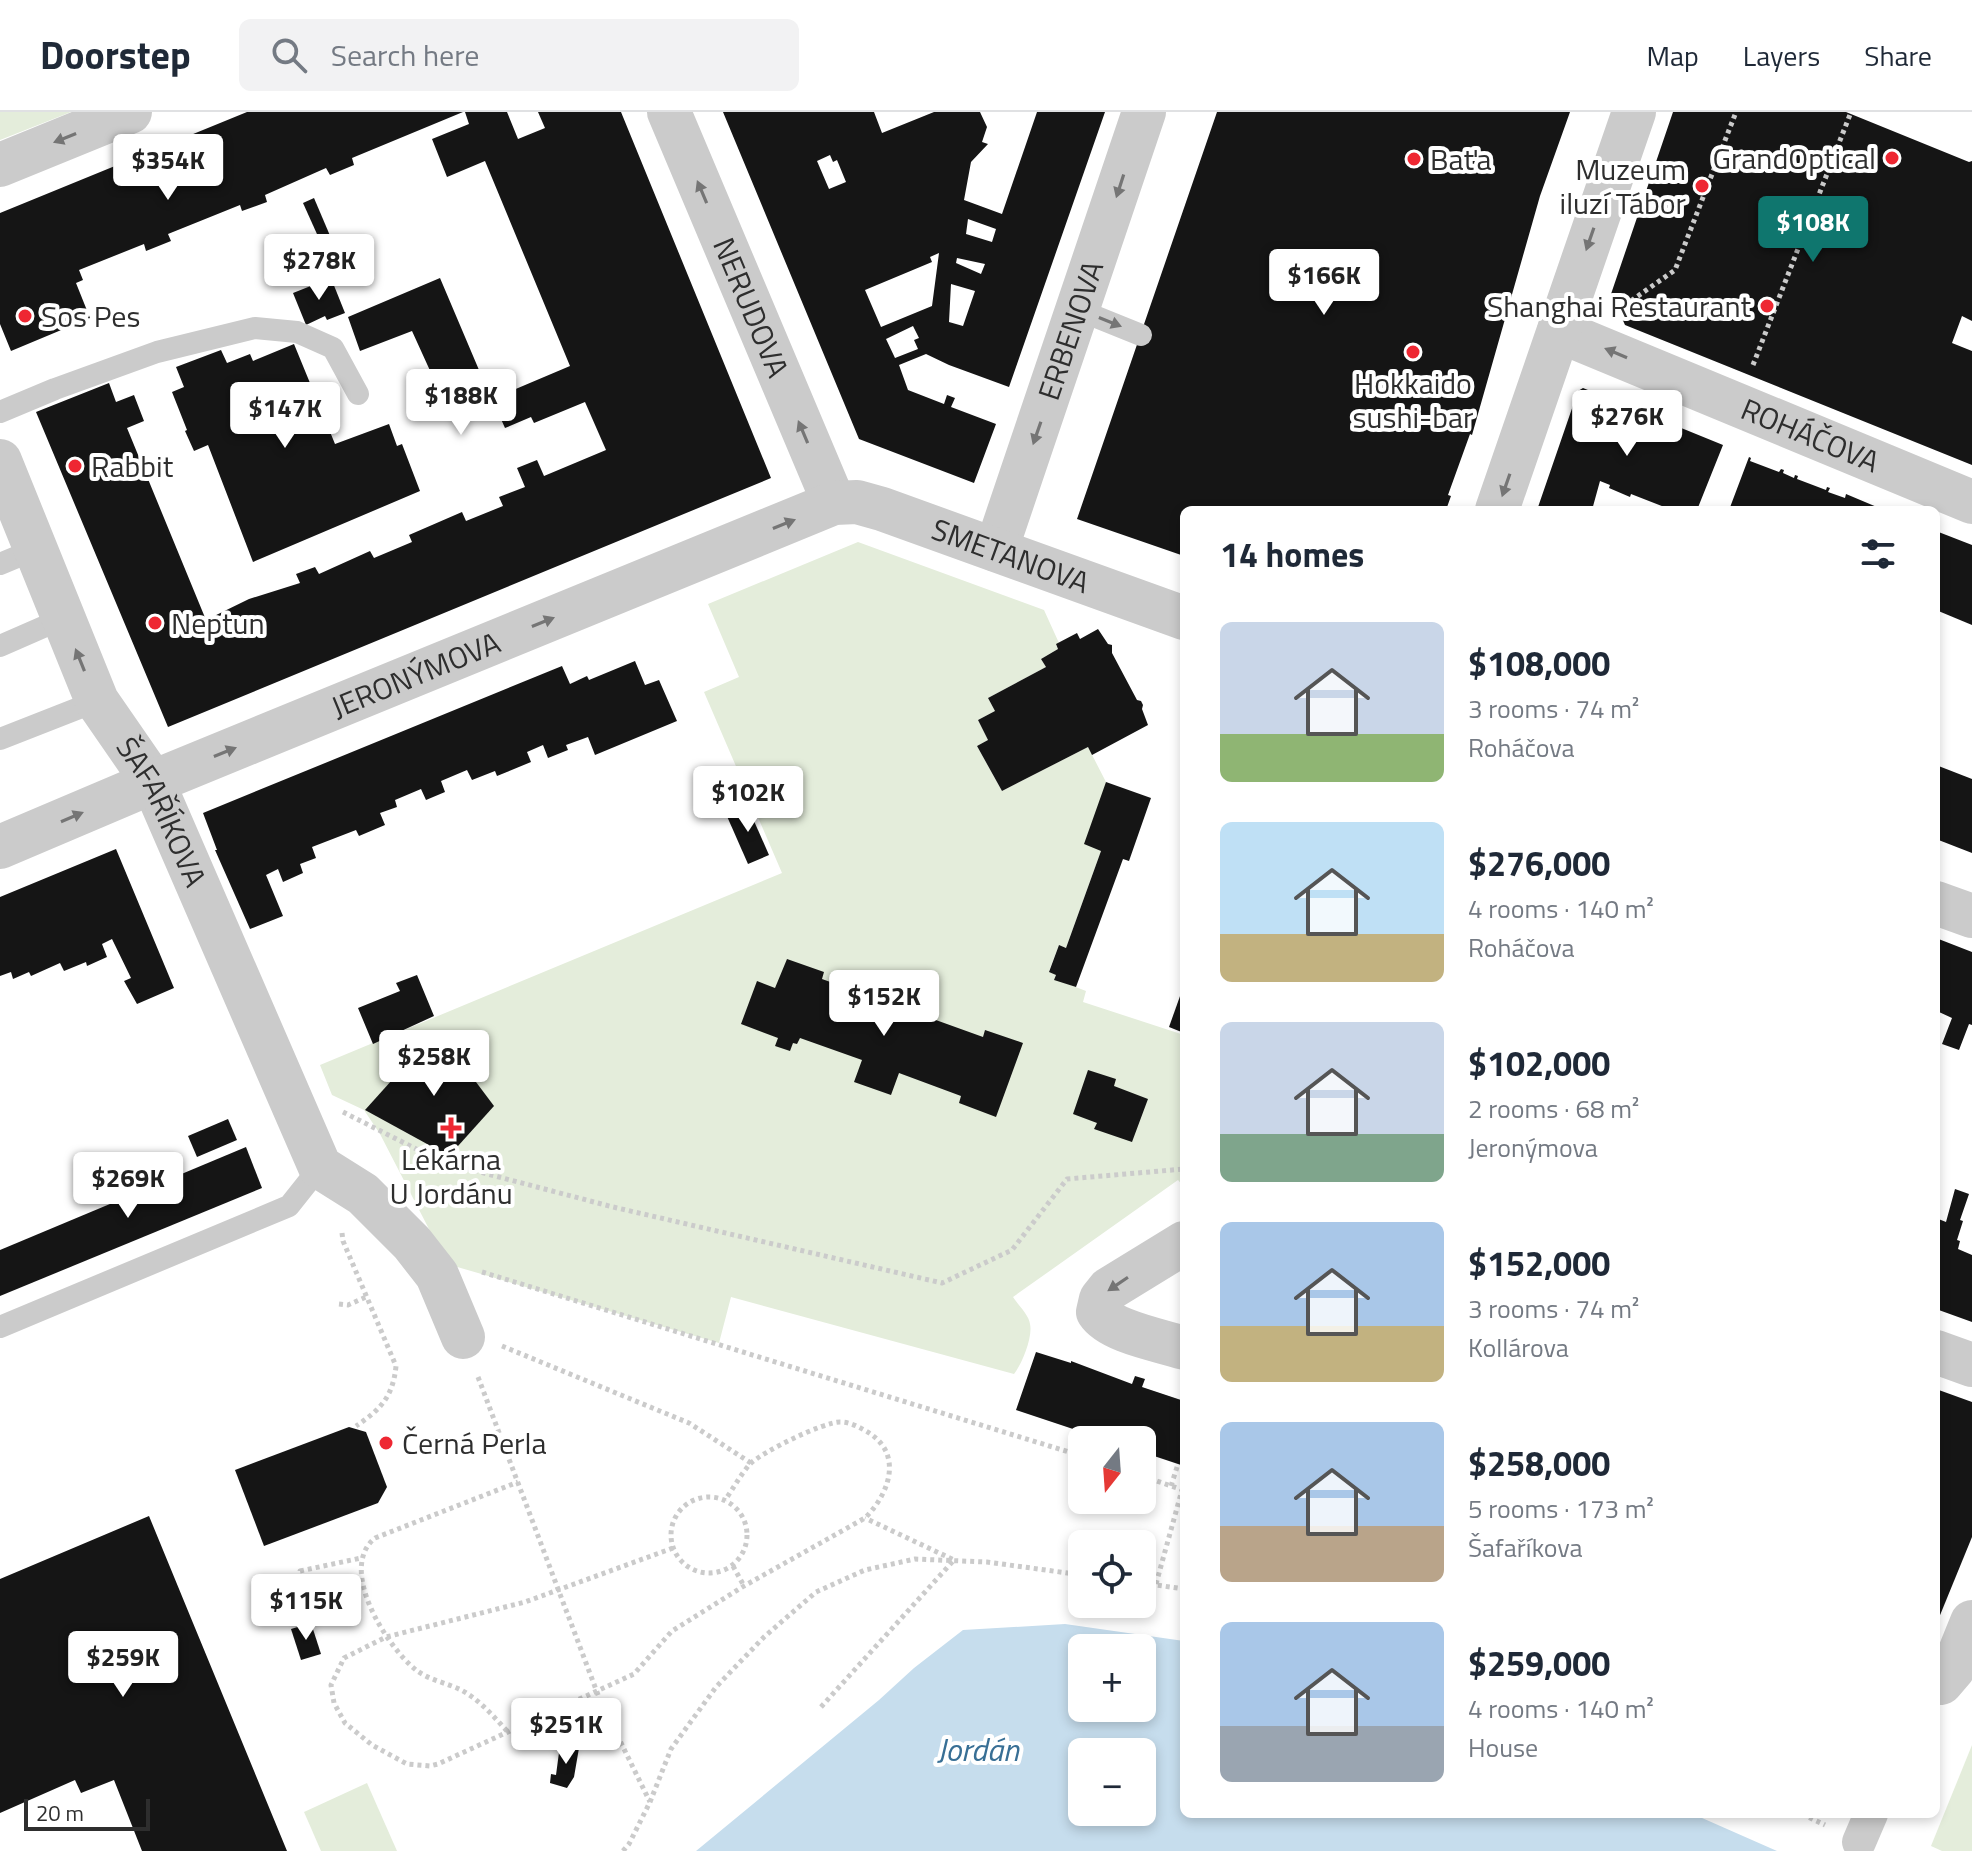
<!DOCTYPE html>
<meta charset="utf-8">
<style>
body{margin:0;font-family:"Titillium Web",sans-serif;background:#f2f2f3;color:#1f2937;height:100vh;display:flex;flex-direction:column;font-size:30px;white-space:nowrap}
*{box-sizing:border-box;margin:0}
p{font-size:26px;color:#747a83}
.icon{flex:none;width:44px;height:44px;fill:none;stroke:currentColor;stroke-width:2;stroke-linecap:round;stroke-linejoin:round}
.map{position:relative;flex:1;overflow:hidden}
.sheet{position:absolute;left:1180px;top:394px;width:760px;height:1312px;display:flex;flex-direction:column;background:#fff;border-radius:12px;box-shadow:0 4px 12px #0003}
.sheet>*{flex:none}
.needle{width:52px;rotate:197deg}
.tools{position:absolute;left:1068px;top:1314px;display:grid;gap:16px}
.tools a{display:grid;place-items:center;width:88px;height:88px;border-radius:12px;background:#fff;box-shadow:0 4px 12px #0003;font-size:40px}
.scale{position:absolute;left:24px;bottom:20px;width:126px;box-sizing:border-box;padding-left:8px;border:4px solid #2e2e2e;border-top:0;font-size:22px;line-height:28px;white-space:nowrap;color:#2e2e2e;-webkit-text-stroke:6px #fff;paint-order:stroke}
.price{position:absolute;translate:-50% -68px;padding:0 18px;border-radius:8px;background:#fff;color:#222;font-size:26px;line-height:52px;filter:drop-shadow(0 2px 4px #0008)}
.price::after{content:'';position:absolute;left:50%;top:48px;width:24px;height:18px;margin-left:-12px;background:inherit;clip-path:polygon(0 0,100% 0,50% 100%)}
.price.active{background:#0f766e;color:#fff}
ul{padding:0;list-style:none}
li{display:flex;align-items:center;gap:24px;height:200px;padding:0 40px}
li span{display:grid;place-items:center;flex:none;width:224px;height:160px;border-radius:12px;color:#555}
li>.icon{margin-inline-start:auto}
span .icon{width:96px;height:96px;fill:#fffc;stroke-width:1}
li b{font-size:34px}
h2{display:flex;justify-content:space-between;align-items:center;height:96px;padding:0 40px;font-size:34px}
header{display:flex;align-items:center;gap:48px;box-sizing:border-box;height:112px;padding:0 40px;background:#fff;border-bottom:2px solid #e0e1e3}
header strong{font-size:38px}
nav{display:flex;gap:44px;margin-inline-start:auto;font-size:28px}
.search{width:560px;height:72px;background:#f2f2f3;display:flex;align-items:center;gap:20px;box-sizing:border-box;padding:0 28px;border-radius:12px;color:#747a83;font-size:30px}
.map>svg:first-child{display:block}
.green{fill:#e4eddb}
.water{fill:#c6dded;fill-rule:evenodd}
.building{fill:#151515;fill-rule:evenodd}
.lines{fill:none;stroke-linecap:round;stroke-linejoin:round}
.path{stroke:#cbcbcb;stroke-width:5;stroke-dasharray:4 4;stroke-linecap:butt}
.service{stroke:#cbcbcb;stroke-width:22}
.pedestrian{stroke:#cbcbcb;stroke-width:34}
.minor{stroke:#cbcbcb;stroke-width:44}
.oneway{fill:#757575}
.poi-dot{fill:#ee2732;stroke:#fff;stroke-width:3}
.labels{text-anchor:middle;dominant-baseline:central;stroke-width:8;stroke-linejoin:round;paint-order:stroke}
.poi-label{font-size:30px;fill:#2e2e2e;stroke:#fff;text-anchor:start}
.street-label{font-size:30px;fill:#2e2e2e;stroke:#fff}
.water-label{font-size:32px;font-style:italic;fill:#386f95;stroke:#fff}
</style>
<header>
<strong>Doorstep</strong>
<div class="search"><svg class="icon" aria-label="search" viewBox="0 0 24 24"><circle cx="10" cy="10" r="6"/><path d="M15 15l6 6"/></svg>Search here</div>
<nav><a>Map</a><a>Layers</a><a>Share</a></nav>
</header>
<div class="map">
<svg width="1972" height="1739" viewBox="0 0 1972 1739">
<rect width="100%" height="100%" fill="#fff"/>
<g class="green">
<polygon points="0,0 71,0 0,28"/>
<path d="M858,430L1044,498L1059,531L1056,533L1058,537L1041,547L1046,555L988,586L995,599L978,608L988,628L977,634L1002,679L1088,635L1106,670L1101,739L1066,836L1059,833L1049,859L1056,863L1055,867L1086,879L1083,890L1184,923V1075L1178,1068L1013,1185C1018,1193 1029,1203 1030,1212C1033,1225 1022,1252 1014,1262L731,1185L719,1231L447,1152L380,1022L364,998L332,983L320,953L782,761L704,580L739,565L708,492Z"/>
<polygon points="1972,1633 1972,1739 1942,1739 1931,1734"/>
<polygon points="367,1671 397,1739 321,1739 304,1700"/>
</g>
<path class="water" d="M1065,1512L1184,1529V1702H1693L1777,1739H696L879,1588L914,1556L963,1518ZM1082,1536H1142V1596H1082ZM1082,1640H1142V1700H1082Z"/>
<g class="building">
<polygon points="247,0 463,0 352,46 354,53 330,63 326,56 265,83 267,90 242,99 240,93 168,122 171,129 146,139 144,132 79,158 83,168 76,171 90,206 11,239 0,212 0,101"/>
<polygon points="465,0 507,0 518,27 545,16 538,0 621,0 771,366 168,615 36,300 109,271 116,290 134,283 144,309 127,316 206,508 249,487 300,471 296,462 315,455 319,462 370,439 374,446 412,430 409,423 462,400 466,409 503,394 499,385 525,375 517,356 537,348 544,364 606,338 585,290 534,311 531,305 505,316 492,287 570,254 485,49 447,65 432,27 469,12"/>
<path d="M723,0H874L882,21L934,0H980L987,15L982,30L988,32L971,50L964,88L1002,102L1037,0H1105L1009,275L949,253L926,242L899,253L908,278L944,292L947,283L955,286L951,295L996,312L974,371L859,327ZM830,43L833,50L837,48L846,70L829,77L817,49ZM968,107L996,117L992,130L966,122ZM939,141L932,194L881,215L865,178L932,150L930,145ZM957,146L985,152L981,162L956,151ZM951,172L975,179L963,214L949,210ZM913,214L919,226L914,228L918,237L895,246L886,227Z"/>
<polygon points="1217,0 1570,0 1540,84 1472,323 1470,322 1448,383 1451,384 1446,398 1184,398 1184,444 1077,407"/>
<polygon points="1673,0 1846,0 1969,50 1972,49 1972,209 1962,204 1952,231 1972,239 1972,353 1625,213 1611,182"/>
<polygon points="314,86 331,126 321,131 303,91"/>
<polygon points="331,166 345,201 327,208 325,204 306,213 293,181"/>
<polygon points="440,166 479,258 437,274 412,219 360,239 348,205"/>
<polygon points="294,232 335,332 389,312 397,334 402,332 420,379 253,450 208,333 194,339 185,319 187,318 172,280 184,275 176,255 221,238 227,251 250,242 253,249"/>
<polygon points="1583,276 1723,333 1697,398 1672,398 1631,382 1630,385 1609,376 1610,373 1600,369 1592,398 1537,398 1578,279"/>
<polygon points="1749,345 1751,346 1750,349 1779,360 1781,357 1784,358 1783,361 1794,366 1795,363 1798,364 1797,367 1826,378 1827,375 1830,376 1828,380 1845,386 1846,382 1884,398 1729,398"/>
<polygon points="1936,419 1972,433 1972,513 1936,498"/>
<polygon points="1098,517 1108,532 1112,533 1112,541 1137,588 1141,589 1143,593 1142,597 1148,613 1092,643 1088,635 1002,679 977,634 988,628 978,608 995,599 988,586 1046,555 1041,547 1058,537 1056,532 1077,521 1080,527"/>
<polygon points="635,549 645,573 659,568 677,609 595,643 588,625 566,633 568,638 548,646 543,633 527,640 531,650 497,664 495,659 472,668 467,658 441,669 445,680 426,688 421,677 395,688 397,695 380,701 385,713 359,724 356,718 312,735 316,746 300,752 303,761 283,770 278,757 266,763 283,804 250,817 215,738 217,738 203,701 562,554 570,572 587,564 589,568"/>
<polygon points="1936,653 1972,667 1972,741 1936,727"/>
<polygon points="1106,670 1151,686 1129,749 1123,747 1076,875 1054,868 1056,863 1049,860 1059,833 1066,836 1101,739 1084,732"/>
<polygon points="747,693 769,743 748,752 726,702"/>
<polygon points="116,737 174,876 137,892 124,869 131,866 112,827 102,832 107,845 87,854 86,850 64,859 60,851 31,864 29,860 13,867 11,860 0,864 0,785"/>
<polygon points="1936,826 1972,840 1972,913 1969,912 1959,938 1942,932 1952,906 1939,900 1936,909"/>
<polygon points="787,847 824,860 822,867 983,925 985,918 1023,931 996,1005 959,991 961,984 899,961 891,983 854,970 862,948 800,926 797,932 793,931 790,939 775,934 778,926 741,912 757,869 775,876"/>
<polygon points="417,863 434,904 373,932 358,896 400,879 396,871"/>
<polygon points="1184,873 1184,921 1169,915"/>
<polygon points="437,918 494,994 449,1044 365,998"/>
<polygon points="1088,958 1116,967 1114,974 1148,987 1132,1030 1094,1017 1097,1011 1073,1002"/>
<polygon points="228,1007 237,1028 197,1045 188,1024"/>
<polygon points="246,1035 262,1076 0,1184 0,1138"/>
<polygon points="1955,1077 1969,1082 1960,1108 1963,1109 1957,1128 1960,1129 1958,1137 1972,1143 1972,1210 1936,1197 1936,1106 1946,1110"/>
<polygon points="1036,1240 1071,1251 1071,1249 1132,1272 1135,1264 1145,1267 1142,1275 1184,1289 1184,1354 1142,1340 1142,1328 1106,1328 1016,1298"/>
<polygon points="1936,1277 1972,1290 1972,1425 1936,1513"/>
<polygon points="349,1315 366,1320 387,1375 378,1391 264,1434 235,1358"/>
<polygon points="149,1404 193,1511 287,1739 142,1739 114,1668 81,1681 75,1668 0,1701 0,1467"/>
<polygon points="311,1511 321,1542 301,1548 291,1517"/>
<polygon points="560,1633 579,1636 574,1665 567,1676 550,1671 551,1662 556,1663"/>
</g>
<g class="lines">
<g class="path">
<polyline points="1618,198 1675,158 1736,0"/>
<polyline points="1753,253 1851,0"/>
<polyline points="343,1000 442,1050 613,1095 942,1171 1012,1138 1067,1067 1184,1057"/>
<path d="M342,1121L343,1129L396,1254C393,1285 380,1298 356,1314"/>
<polyline points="482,1160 1082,1344"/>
<polyline points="339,1192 348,1193 366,1185"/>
<polyline points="502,1234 689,1311 751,1351"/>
<polyline points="478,1265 600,1588 650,1690"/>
<polyline points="1142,1364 1183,1378"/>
<polyline points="1171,1374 1178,1352"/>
<circle cx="709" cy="1423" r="38"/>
<path d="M673,1436L525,1490L386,1525L344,1546L331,1573L334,1591L345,1611L372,1633L407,1652L430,1654L438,1652L634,1562L672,1519L744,1474L865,1406C891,1380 904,1339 864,1318C857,1314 849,1310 840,1310C823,1310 762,1340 750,1352C741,1362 733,1377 725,1388"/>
<polyline points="733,1454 744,1474"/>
<polyline points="1142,1471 1184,1477"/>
<polyline points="1156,1472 1182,1378"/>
<polyline points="299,1483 300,1459 361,1446"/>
<polyline points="821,1595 954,1448 865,1406"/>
<path d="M507,1619C493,1604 480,1588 461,1578C447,1571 429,1568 416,1558C387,1535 337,1457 375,1426L518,1370"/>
<polyline points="1802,1702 1825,1713"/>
<polyline points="623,1739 629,1732 650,1690 671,1637 716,1575 764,1525 816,1480 865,1458 915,1447 987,1450 1082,1463"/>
</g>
<g class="service">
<polyline points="1079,198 1141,223"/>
<polyline points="0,300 55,277 157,240 255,216 297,220 333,236 358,282"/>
<polyline points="0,452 36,437"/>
<polyline points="0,534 64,506"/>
<polyline points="0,627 97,589"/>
<polyline points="0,1215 289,1094 320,1055"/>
</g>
<polyline class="pedestrian" points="1859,1730 1871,1702"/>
<g class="minor">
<path id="s1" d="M669,0L834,391"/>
<polyline points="0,53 130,0"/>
<path id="s2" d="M1559,219L1972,390"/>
<path id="s3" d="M0,349L97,589L153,670L320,1055L363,1082L412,1131L437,1163L463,1225"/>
<polyline points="1497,398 1634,0"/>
<path id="s4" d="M996,438L1144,0"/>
<path id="s5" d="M0,735L153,670L834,391L857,390L882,397L1184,506"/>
<polyline points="1936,791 1972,804"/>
<path d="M1184,1131L1109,1177L1101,1187L1098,1200C1111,1220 1160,1228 1184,1236"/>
<polyline points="1936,1240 1972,1253"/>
<polyline points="1941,1571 1953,1557 1972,1510"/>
</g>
</g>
<defs><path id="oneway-solid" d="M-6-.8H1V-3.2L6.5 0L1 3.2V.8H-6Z" transform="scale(2)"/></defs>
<g class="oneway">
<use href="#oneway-solid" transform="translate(65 26) rotate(158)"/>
<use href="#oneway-solid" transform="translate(1120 74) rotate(108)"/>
<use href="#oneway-solid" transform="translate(702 80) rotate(-113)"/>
<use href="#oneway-solid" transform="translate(1590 127) rotate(109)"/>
<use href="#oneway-solid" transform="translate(1110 210) rotate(22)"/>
<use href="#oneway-solid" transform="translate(1616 241) rotate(-157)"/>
<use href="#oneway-solid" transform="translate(803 320) rotate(-113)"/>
<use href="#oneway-solid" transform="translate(1037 321) rotate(109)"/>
<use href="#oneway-solid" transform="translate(1506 373) rotate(109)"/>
<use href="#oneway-solid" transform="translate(784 412) rotate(-22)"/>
<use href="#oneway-solid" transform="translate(543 510) rotate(-22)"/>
<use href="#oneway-solid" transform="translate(80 548) rotate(-112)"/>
<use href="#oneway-solid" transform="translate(225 640) rotate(-22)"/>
<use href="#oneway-solid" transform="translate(72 705) rotate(-23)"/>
<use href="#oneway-solid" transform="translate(1118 1172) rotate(146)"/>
</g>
<g class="poi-dot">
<circle cx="1892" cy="46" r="8"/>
<circle cx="1414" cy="47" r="8"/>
<circle cx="1702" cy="74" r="8"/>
<circle cx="1767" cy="194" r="8"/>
<circle cx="25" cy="204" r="8"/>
<circle cx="1413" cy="240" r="8"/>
<circle cx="75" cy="354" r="8"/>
<circle cx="155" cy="511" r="8"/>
<path d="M447 1004h8v8h8v8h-8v8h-8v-8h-8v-8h8z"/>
<circle cx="386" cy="1331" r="8"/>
</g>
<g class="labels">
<g class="poi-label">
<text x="1876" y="46" text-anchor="end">GrandOptical</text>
<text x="1430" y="47">Baťa</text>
<text x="1686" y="57" text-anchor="end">Muzeum<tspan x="1686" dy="34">iluzí Tábor</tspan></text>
<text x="1751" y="194" text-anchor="end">Shanghai Restaurant</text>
<text x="41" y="204">Sos Pes</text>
<text x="1413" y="271" text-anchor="middle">Hokkaido<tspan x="1413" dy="34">sushi-bar</tspan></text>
<text x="91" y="354">Rabbit</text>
<text x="171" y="511">Neptun</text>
<text x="451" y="1047" text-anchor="middle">Lékárna<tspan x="451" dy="34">U Jordánu</tspan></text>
<text x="402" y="1331">Černá Perla</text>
</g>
<g class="street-label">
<text stroke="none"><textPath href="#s1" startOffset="212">NERUDOVA</textPath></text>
<text stroke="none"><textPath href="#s4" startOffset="232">ERBENOVA</textPath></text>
<text stroke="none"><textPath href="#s2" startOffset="272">ROHÁČOVA</textPath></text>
<text stroke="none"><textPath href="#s5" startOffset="1088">SMETANOVA</textPath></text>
<text stroke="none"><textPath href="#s5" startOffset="450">JERONÝMOVA</textPath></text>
<text stroke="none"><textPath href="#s3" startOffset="388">ŠAFAŘÍKOVA</textPath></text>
</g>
<g class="water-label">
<text x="978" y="1637">Jordán</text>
</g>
</g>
</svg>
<div class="tools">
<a><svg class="needle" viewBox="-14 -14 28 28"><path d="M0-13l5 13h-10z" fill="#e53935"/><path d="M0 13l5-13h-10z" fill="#747a83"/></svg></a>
<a><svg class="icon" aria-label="locate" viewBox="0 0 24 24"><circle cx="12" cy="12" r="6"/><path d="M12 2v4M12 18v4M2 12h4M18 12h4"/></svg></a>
<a>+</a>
<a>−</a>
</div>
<div class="scale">20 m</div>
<b class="price" style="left:168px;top:90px">$354K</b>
<b class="price active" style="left:1813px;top:152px">$108K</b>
<b class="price" style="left:319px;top:190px">$278K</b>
<b class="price" style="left:1324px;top:205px">$166K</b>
<b class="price" style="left:461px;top:325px">$188K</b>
<b class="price" style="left:285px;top:338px">$147K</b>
<b class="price" style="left:1627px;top:346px">$276K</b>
<b class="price" style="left:748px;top:722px">$102K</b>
<b class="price" style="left:884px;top:926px">$152K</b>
<b class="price" style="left:434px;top:986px">$258K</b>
<b class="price" style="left:128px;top:1108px">$269K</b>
<b class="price" style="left:306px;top:1530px">$115K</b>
<b class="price" style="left:123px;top:1587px">$259K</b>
<b class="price" style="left:566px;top:1654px">$251K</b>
<section class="sheet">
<h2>14 homes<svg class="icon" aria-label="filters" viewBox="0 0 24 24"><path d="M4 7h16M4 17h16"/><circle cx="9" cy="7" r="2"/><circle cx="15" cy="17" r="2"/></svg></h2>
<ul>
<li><span style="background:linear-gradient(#c9d6e8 70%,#8fb573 0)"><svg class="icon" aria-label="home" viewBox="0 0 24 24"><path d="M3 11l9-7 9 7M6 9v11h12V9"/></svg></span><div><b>$108,000</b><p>3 rooms · 74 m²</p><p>Roháčova</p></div></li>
<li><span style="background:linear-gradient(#bfe0f5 70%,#c2b280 0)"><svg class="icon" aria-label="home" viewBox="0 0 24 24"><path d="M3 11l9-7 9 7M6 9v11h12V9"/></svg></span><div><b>$276,000</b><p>4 rooms · 140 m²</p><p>Roháčova</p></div></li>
<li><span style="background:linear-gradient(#c9d6e8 70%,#7fa58c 0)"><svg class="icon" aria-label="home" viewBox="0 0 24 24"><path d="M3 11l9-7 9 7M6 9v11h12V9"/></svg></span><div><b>$102,000</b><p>2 rooms · 68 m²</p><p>Jeronýmova</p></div></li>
<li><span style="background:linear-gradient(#a9c7e8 65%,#c2b280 0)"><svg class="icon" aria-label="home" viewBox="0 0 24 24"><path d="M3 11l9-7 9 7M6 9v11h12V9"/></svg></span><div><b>$152,000</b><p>3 rooms · 74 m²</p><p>Kollárova</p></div></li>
<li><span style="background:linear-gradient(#a9c7e8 65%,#b9a48a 0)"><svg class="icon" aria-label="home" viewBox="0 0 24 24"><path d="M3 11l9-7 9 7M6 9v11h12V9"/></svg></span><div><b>$258,000</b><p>5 rooms · 173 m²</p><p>Šafaříkova</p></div></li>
<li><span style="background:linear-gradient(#a9c7e8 65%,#9aa5b1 0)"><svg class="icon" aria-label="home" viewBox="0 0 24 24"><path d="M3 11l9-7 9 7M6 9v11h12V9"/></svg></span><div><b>$259,000</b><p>4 rooms · 140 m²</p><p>House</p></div></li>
</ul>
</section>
</div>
